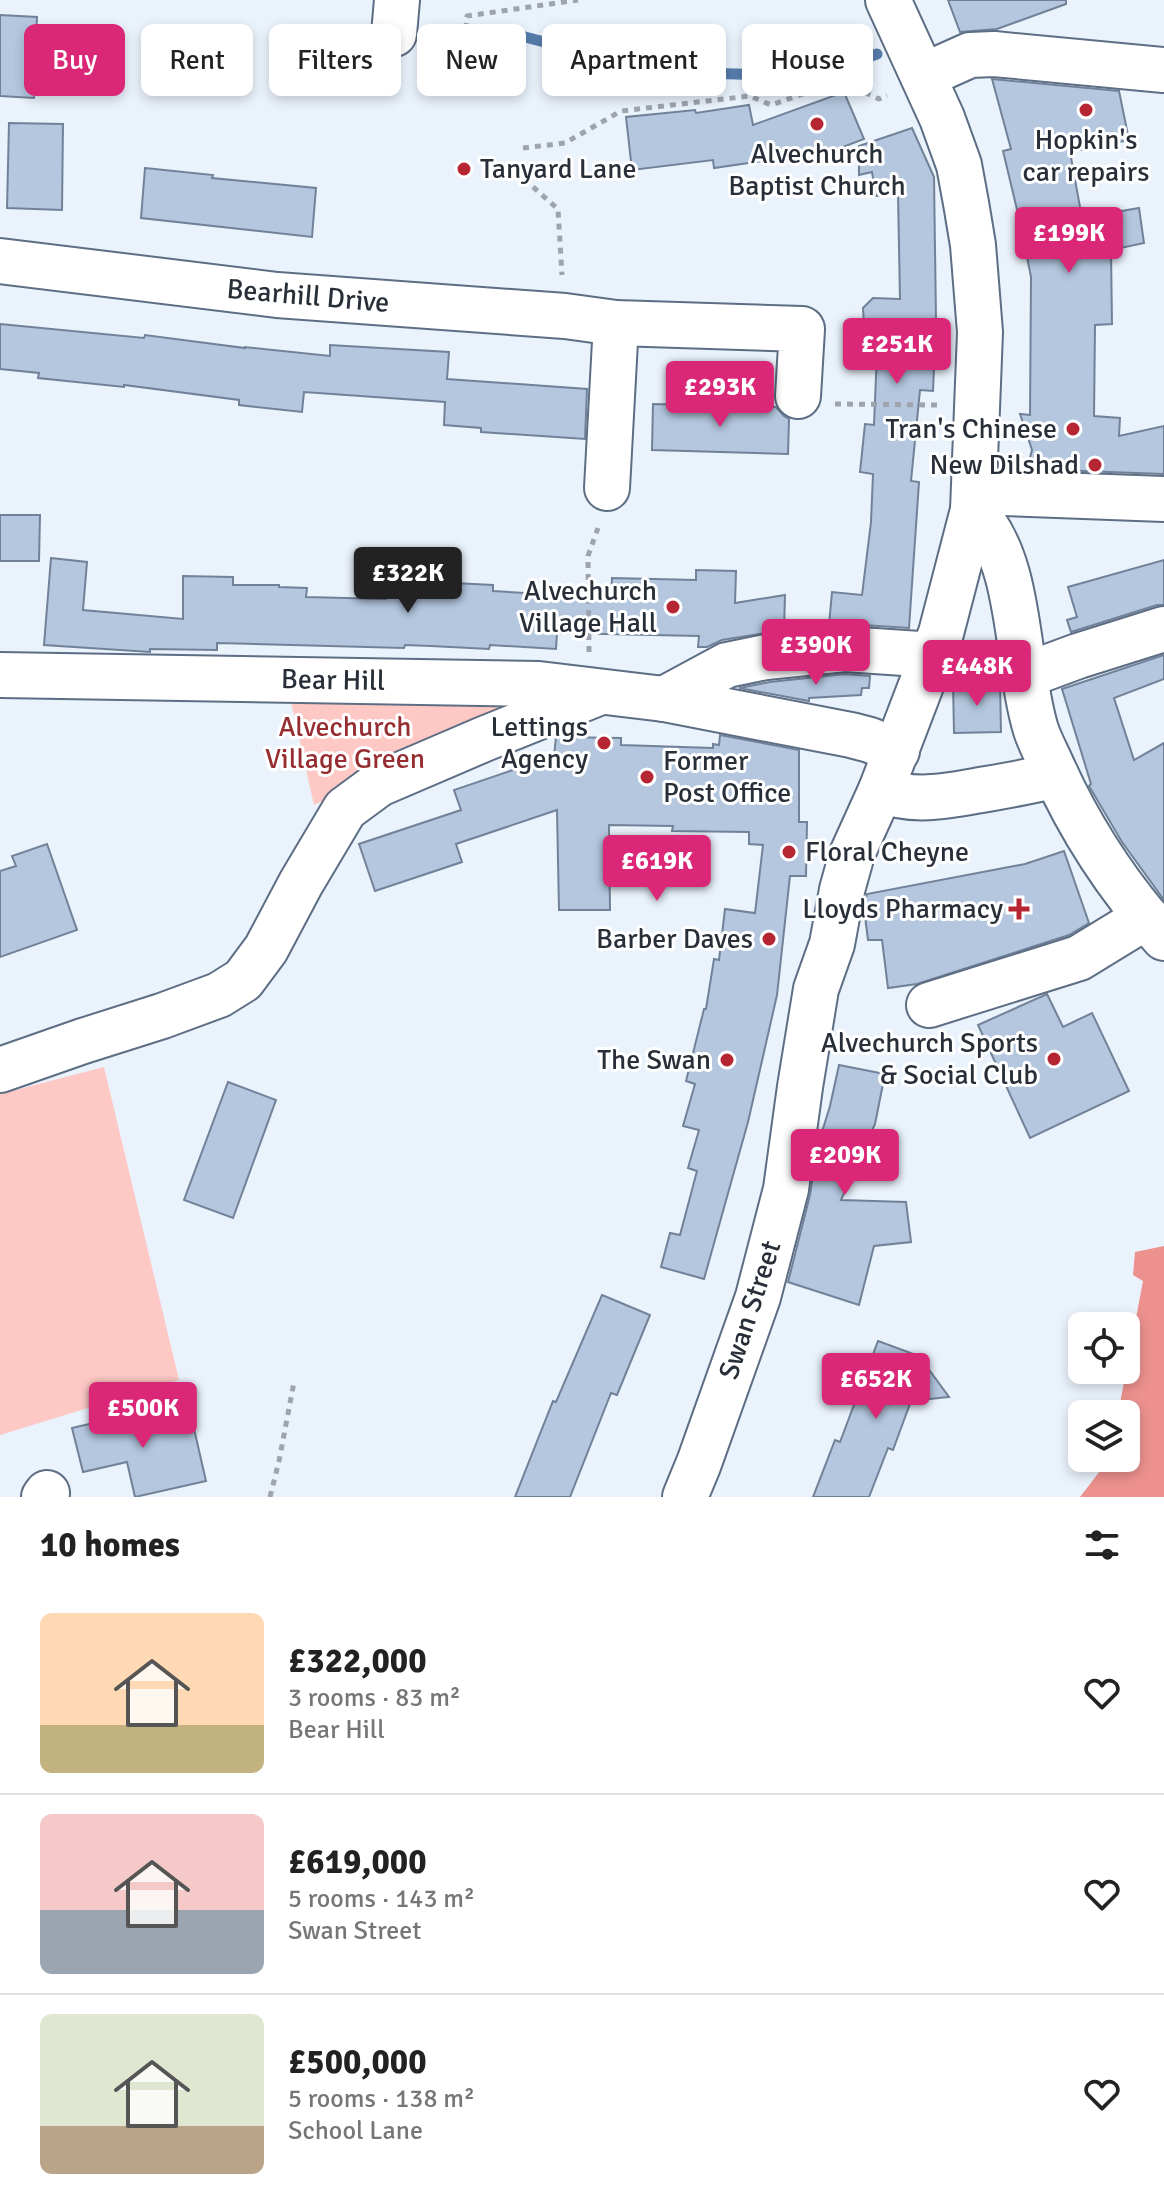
<!DOCTYPE html>
<meta charset="utf-8">
<style>
body{margin:0;font-family:Signika,sans-serif;background:#f2f2f2;color:#222;height:100vh;display:flex;flex-direction:column;font-size:30px;white-space:nowrap}
*{box-sizing:border-box;margin:0}
p{font-size:26px;color:#767676}
.icon{flex:none;width:44px;height:44px;fill:none;stroke:currentColor;stroke-width:2;stroke-linecap:round;stroke-linejoin:round}
.map{position:relative;height:1497px;overflow:hidden}
.sheet{display:flex;flex-direction:column;background:#fff;flex:1}
.sheet>*{flex:none}
.banner{position:absolute;left:24px;top:24px;width:1116px;height:72px;display:flex;gap:16px}
.fabs{position:absolute;left:1068px;top:1312px;display:grid;gap:16px}
.fabs a{display:grid;place-items:center;width:72px;height:72px;border-radius:12px;background:#fff;box-shadow:0 4px 12px #0003;font-size:40px}
.price{position:absolute;translate:-50% -68px;padding:0 18px;border-radius:8px;background:#db2777;color:#fff;font-size:26px;line-height:52px;filter:drop-shadow(0 2px 4px #0008)}
.price::after{content:'';position:absolute;left:50%;top:48px;width:24px;height:18px;margin-left:-12px;background:inherit;clip-path:polygon(0 0,100% 0,50% 100%)}
.price.on{background:#222;color:#fff}
ul{padding:0;list-style:none}
li{display:flex;align-items:center;gap:24px;height:200px;padding:0 40px}
li+li{border-top:2px solid #e0e0e0}
li span{display:grid;place-items:center;flex:none;width:224px;height:160px;border-radius:12px;color:#555}
li>.icon{margin-inline-start:auto}
span .icon{width:96px;height:96px;fill:#fffc;stroke-width:1}
li b{font-size:34px}
h2{display:flex;justify-content:space-between;align-items:center;height:96px;padding:0 40px;font-size:34px}
.pill{padding:0 28px;border-radius:12px;background:#fff;box-shadow:0 4px 12px #0003;font-size:28px;line-height:72px}
.pill.on{background:#db2777;color:#fff}
.map>svg:first-child{display:block}
.green{fill:#fec8c5}
.forest{fill:#ec918e}
.lines{fill:none;stroke-linecap:round;stroke-linejoin:round}
.stream{stroke:#577dad;stroke-width:11}
.building{fill:#b4c7df;stroke:#718298;stroke-width:2}
.minor-casing{stroke:#5d6e84;stroke-width:48}
.major-casing{stroke:#5d6e84;stroke-width:48}
.path{stroke:#9da4ae;stroke-width:5;stroke-dasharray:6 6;stroke-linecap:butt}
.minor{stroke:#fff;stroke-width:44}
.major{stroke:#fff;stroke-width:44}
.poi-dot{fill:#b62532;stroke:#fff;stroke-width:3}
.labels{text-anchor:middle;dominant-baseline:central;stroke-width:6;stroke-linejoin:round;paint-order:stroke}
.poi-label{font-size:28px;fill:#282f39;stroke:#fff;text-anchor:end}
.street-label{font-size:28px;fill:#282f39;stroke:#fff}
.park-label{font-size:28px;fill:#962d31;stroke:#fff}
</style>
<div class="map">
<svg width="1164" height="1497" viewBox="0 0 1164 1497">
<rect width="100%" height="100%" fill="#eaf2fc"/>
<g class="green">
<polygon points="290,697 512,707 508,717 314,805"/>
<polygon points="104,1067 179,1380 0,1435 0,1094"/>
</g>
<polygon class="forest" points="1164,1246 1164,1497 1080,1497 1110,1458 1126,1458 1126,1414 1118,1414 1143,1281 1133,1275 1135,1252"/>
<g class="lines">
<polyline class="stream" points="521,36 661,72 814,76 877,54"/>
</g>
<g class="building">
<polygon points="948,0 1066,0 1066,4 997,29 960,32"/>
<polygon points="0,15 37,17 34,98 0,96"/>
<polygon points="992,79 1119,91 1129,140 1070,152 1082,218 1139,208 1144,243 1111,250 1112,324 1095,325 1094,416 1120,418 1119,436 1164,426 1164,474 1027,469 1032,450 1020,414 1030,415 1031,277 1025,247 1026,247 1003,151 1011,149"/>
<polygon points="844,92 864,139 801,163 782,155 770,160 714,168 713,160 632,170 626,117 695,110 696,113 749,105 753,125"/>
<polygon points="9,123 63,124 62,210 7,208"/>
<polygon points="912,128 934,177 936,320 933,391 920,390 911,481 919,482 909,628 847,624 829,625 832,592 862,595 871,522 873,474 860,472 865,424 874,425 877,352 865,343 863,308 873,298 900,299 898,193 876,196 872,172 859,175 859,146"/>
<polygon points="145,168 213,175 212,178 316,188 312,237 141,218"/>
<polygon points="0,324 144,338 145,335 245,348 245,347 330,356 330,345 449,352 447,379 587,389 585,439 481,432 481,428 444,425 445,402 304,392 302,412 239,405 239,400 124,385 124,387 38,378 39,373 0,369"/>
<polygon points="653,404 776,407 784,416 789,419 788,454 652,450"/>
<polygon points="0,515 40,515 39,561 0,561"/>
<polygon points="51,558 87,562 83,610 183,619 183,576 233,577 233,585 279,585 279,587 307,588 306,597 386,599 386,585 413,585 413,581 493,585 493,591 611,598 612,578 696,580 696,570 736,571 735,603 785,595 784,630 722,640 707,647 698,647 699,636 557,633 556,649 490,645 489,649 431,646 405,645 404,648 217,643 217,650 150,649 150,652 44,645"/>
<polygon points="1164,560 1164,605 1157,605 1071,632 1067,620 1077,617 1068,587"/>
<polygon points="1164,655 1164,679 1114,698 1134,760 1164,743 1164,900 1122,842 1089,786 1091,784 1062,689"/>
<polygon points="845,674 870,676 869,688 862,688 861,695 809,698 809,701 739,688 770,682"/>
<polygon points="953,683 1000,683 1001,732 954,733"/>
<polygon points="720,735 799,750 799,822 807,822 806,876 790,876 777,995 748,1122 704,1279 661,1267 670,1233 680,1235 697,1171 688,1168 699,1130 683,1126 695,1084 686,1081 704,1009 706,1009 714,959 719,960 725,909 755,913 763,845 749,844 749,832 672,831 673,826 609,825 610,910 559,910 557,810 456,844 462,862 375,891 359,844 461,810 454,790 554,756 556,737 621,738 621,745 713,748 713,744 719,745"/>
<polygon points="47,844 77,930 0,957 0,871 16,866 12,856"/>
<polygon points="1064,851 1089,923 1069,935 917,984 888,988 882,940 868,940 864,909 867,894 1025,864"/>
<polygon points="1047,994 1063,1027 1092,1013 1129,1091 1030,1138 978,1025"/>
<polygon points="839,1065 885,1074 875,1124 841,1200 906,1202 911,1242 874,1246 859,1305 788,1282 810,1195 817,1148 830,1106"/>
<polygon points="228,1082 276,1100 233,1218 184,1200"/>
<polygon points="602,1295 650,1315 617,1395 611,1393 570,1497 515,1497 553,1401 556,1402"/>
<polygon points="878,1341 919,1356 949,1397 911,1401 893,1450 888,1448 869,1497 813,1497 835,1440 840,1442"/>
<polygon points="162,1407 167,1426 192,1420 206,1481 135,1497 127,1462 83,1472 72,1428"/>
</g>
<g class="lines">
<g class="minor-casing">
<g id="minor">
<polyline points="394,34 397,0"/>
<polyline points="923,76 970,55 994,54 1164,70"/>
<polyline points="0,261 277,295 565,316 616,323 802,329 798,396"/>
<polyline points="607,488 616,323"/>
<polyline points="975,492 1164,499"/>
<path d="M973,510C1024,562 1015,662 1036,730C1040,742 1046,753 1051,764C1079,827 1118,887 1164,938"/>
<polyline points="0,675 539,684 664,699 851,735 870,740 897,751"/>
<polyline points="1024,676 1078,656 1164,629"/>
<polyline points="664,699 727,665 766,657 845,649 934,655"/>
<path d="M881,790C915,804 952,795 987,789C1010,785 1033,781 1056,775"/>
<polyline points="929,1005 1079,958 1146,917"/>
<polyline points="0,1070 83,1041 162,1016 219,995 243,980 266,949 301,883 345,809 379,784 484,739 598,693"/>
<polyline points="44,1497 47,1493"/>
</g>
</g>
<g class="major-casing">
<polyline id="major" points="685,1497 699,1463 758,1297 786,1189 800,1087 816,989 832,944 842,890 852,854 881,790 941,633 973,510 980,332 973,245 966,203 959,165 942,118 888,0"/>
</g>
<g class="path">
<polyline points="465,41 467,16 578,0"/>
<polyline points="523,148 565,143 621,111 750,96 771,105 840,81 879,99 887,95"/>
<polyline points="524,179 558,209 562,275"/>
<polyline points="835,404 937,405"/>
<polyline points="589,652 588,556 598,528"/>
<polyline points="270,1497 279,1461 294,1382"/>
</g>
<use href="#minor" class="minor"/>
<use href="#major" class="major"/>
</g>
<g class="poi-dot">
<circle cx="1086" cy="110" r="8"/>
<circle cx="817" cy="124" r="8"/>
<circle cx="464" cy="169" r="8"/>
<circle cx="1073" cy="429" r="8"/>
<circle cx="1095" cy="465" r="8"/>
<circle cx="673" cy="607" r="8"/>
<circle cx="604" cy="743" r="8"/>
<circle cx="647" cy="777" r="8"/>
<circle cx="789" cy="852" r="8"/>
<path d="M1015 897h8v8h8v8h-8v8h-8v-8h-8v-8h8z"/>
<circle cx="769" cy="939" r="8"/>
<circle cx="1054" cy="1059" r="8"/>
<circle cx="727" cy="1060" r="8"/>
</g>
<g class="labels">
<g class="poi-label">
<text x="1086" y="140" text-anchor="middle">Hopkin's<tspan x="1086" dy="32">car repairs</tspan></text>
<text x="817" y="154" text-anchor="middle">Alvechurch<tspan x="817" dy="32">Baptist Church</tspan></text>
<text x="480" y="169" text-anchor="start">Tanyard Lane</text>
<text x="1057" y="429">Tran's Chinese</text>
<text x="1079" y="465">New Dilshad</text>
<text x="657" y="591">Alvechurch<tspan x="657" dy="32">Village Hall</tspan></text>
<text x="588" y="727">Lettings<tspan x="588" dy="32">Agency</tspan></text>
<text x="663" y="761" text-anchor="start">Former<tspan x="663" dy="32">Post Office</tspan></text>
<text x="805" y="852" text-anchor="start">Floral Cheyne</text>
<text x="1003" y="909">Lloyds Pharmacy</text>
<text x="753" y="939">Barber Daves</text>
<text x="1038" y="1043">Alvechurch Sports<tspan x="1038" dy="32">&amp; Social Club</tspan></text>
<text x="711" y="1060">The Swan</text>
</g>
<g class="street-label">
<text transform="translate(308 296) rotate(5)">Bearhill Drive</text>
<text transform="translate(333 680) rotate(1)">Bear Hill</text>
<text transform="translate(750 1310) rotate(-72)">Swan Street</text>
</g>
<g class="park-label">
<text x="345" y="727">Alvechurch<tspan x="345" dy="32">Village Green</tspan></text>
</g>
</g>
</svg>
<div class="fabs">
<a><svg class="icon" aria-label="locate" viewBox="0 0 24 24"><circle cx="12" cy="12" r="6"/><path d="M12 2v4M12 18v4M2 12h4M18 12h4"/></svg></a>
<a><svg class="icon" aria-label="layers" viewBox="0 0 24 24"><path d="M12 4l9 5-9 5-9-5zM3 14l9 5 9-5"/></svg></a>
</div>
<b class="price" style="left:1069px;top:275px">£199K</b>
<b class="price" style="left:897px;top:386px">£251K</b>
<b class="price" style="left:720px;top:429px">£293K</b>
<b class="price on" style="left:408px;top:615px">£322K</b>
<b class="price" style="left:816px;top:687px">£390K</b>
<b class="price" style="left:977px;top:708px">£448K</b>
<b class="price" style="left:657px;top:903px">£619K</b>
<b class="price" style="left:845px;top:1197px">£209K</b>
<b class="price" style="left:876px;top:1421px">£652K</b>
<b class="price" style="left:143px;top:1450px">£500K</b>
<div class="banner">
<a class="pill on">Buy</a>
<a class="pill">Rent</a>
<a class="pill">Filters</a>
<a class="pill">New</a>
<a class="pill">Apartment</a>
<a class="pill">House</a>
</div>
</div>
<section class="sheet">
<h2>10 homes<svg class="icon" aria-label="filters" viewBox="0 0 24 24"><path d="M4 7h16M4 17h16"/><circle cx="9" cy="7" r="2"/><circle cx="15" cy="17" r="2"/></svg></h2>
<ul>
<li><span style="background:linear-gradient(#ffd9b3 70%,#c2b280 0)"><svg class="icon" aria-label="home" viewBox="0 0 24 24"><path d="M3 11l9-7 9 7M6 9v11h12V9"/></svg></span><div><b>£322,000</b><p>3 rooms · 83 m²</p><p>Bear Hill</p></div><svg class="icon" aria-label="heart" viewBox="0 0 24 24"><path d="M12 20l-8-8c-3-5 5-10 8-4 3-6 11-1 8 4z"/></svg></li>
<li><span style="background:linear-gradient(#f6c9c9 60%,#9aa5b1 0)"><svg class="icon" aria-label="home" viewBox="0 0 24 24"><path d="M3 11l9-7 9 7M6 9v11h12V9"/></svg></span><div><b>£619,000</b><p>5 rooms · 143 m²</p><p>Swan Street</p></div><svg class="icon" aria-label="heart" viewBox="0 0 24 24"><path d="M12 20l-8-8c-3-5 5-10 8-4 3-6 11-1 8 4z"/></svg></li>
<li><span style="background:linear-gradient(#dfe7d0 70%,#b9a48a 0)"><svg class="icon" aria-label="home" viewBox="0 0 24 24"><path d="M3 11l9-7 9 7M6 9v11h12V9"/></svg></span><div><b>£500,000</b><p>5 rooms · 138 m²</p><p>School Lane</p></div><svg class="icon" aria-label="heart" viewBox="0 0 24 24"><path d="M12 20l-8-8c-3-5 5-10 8-4 3-6 11-1 8 4z"/></svg></li>
</ul>
</section>
